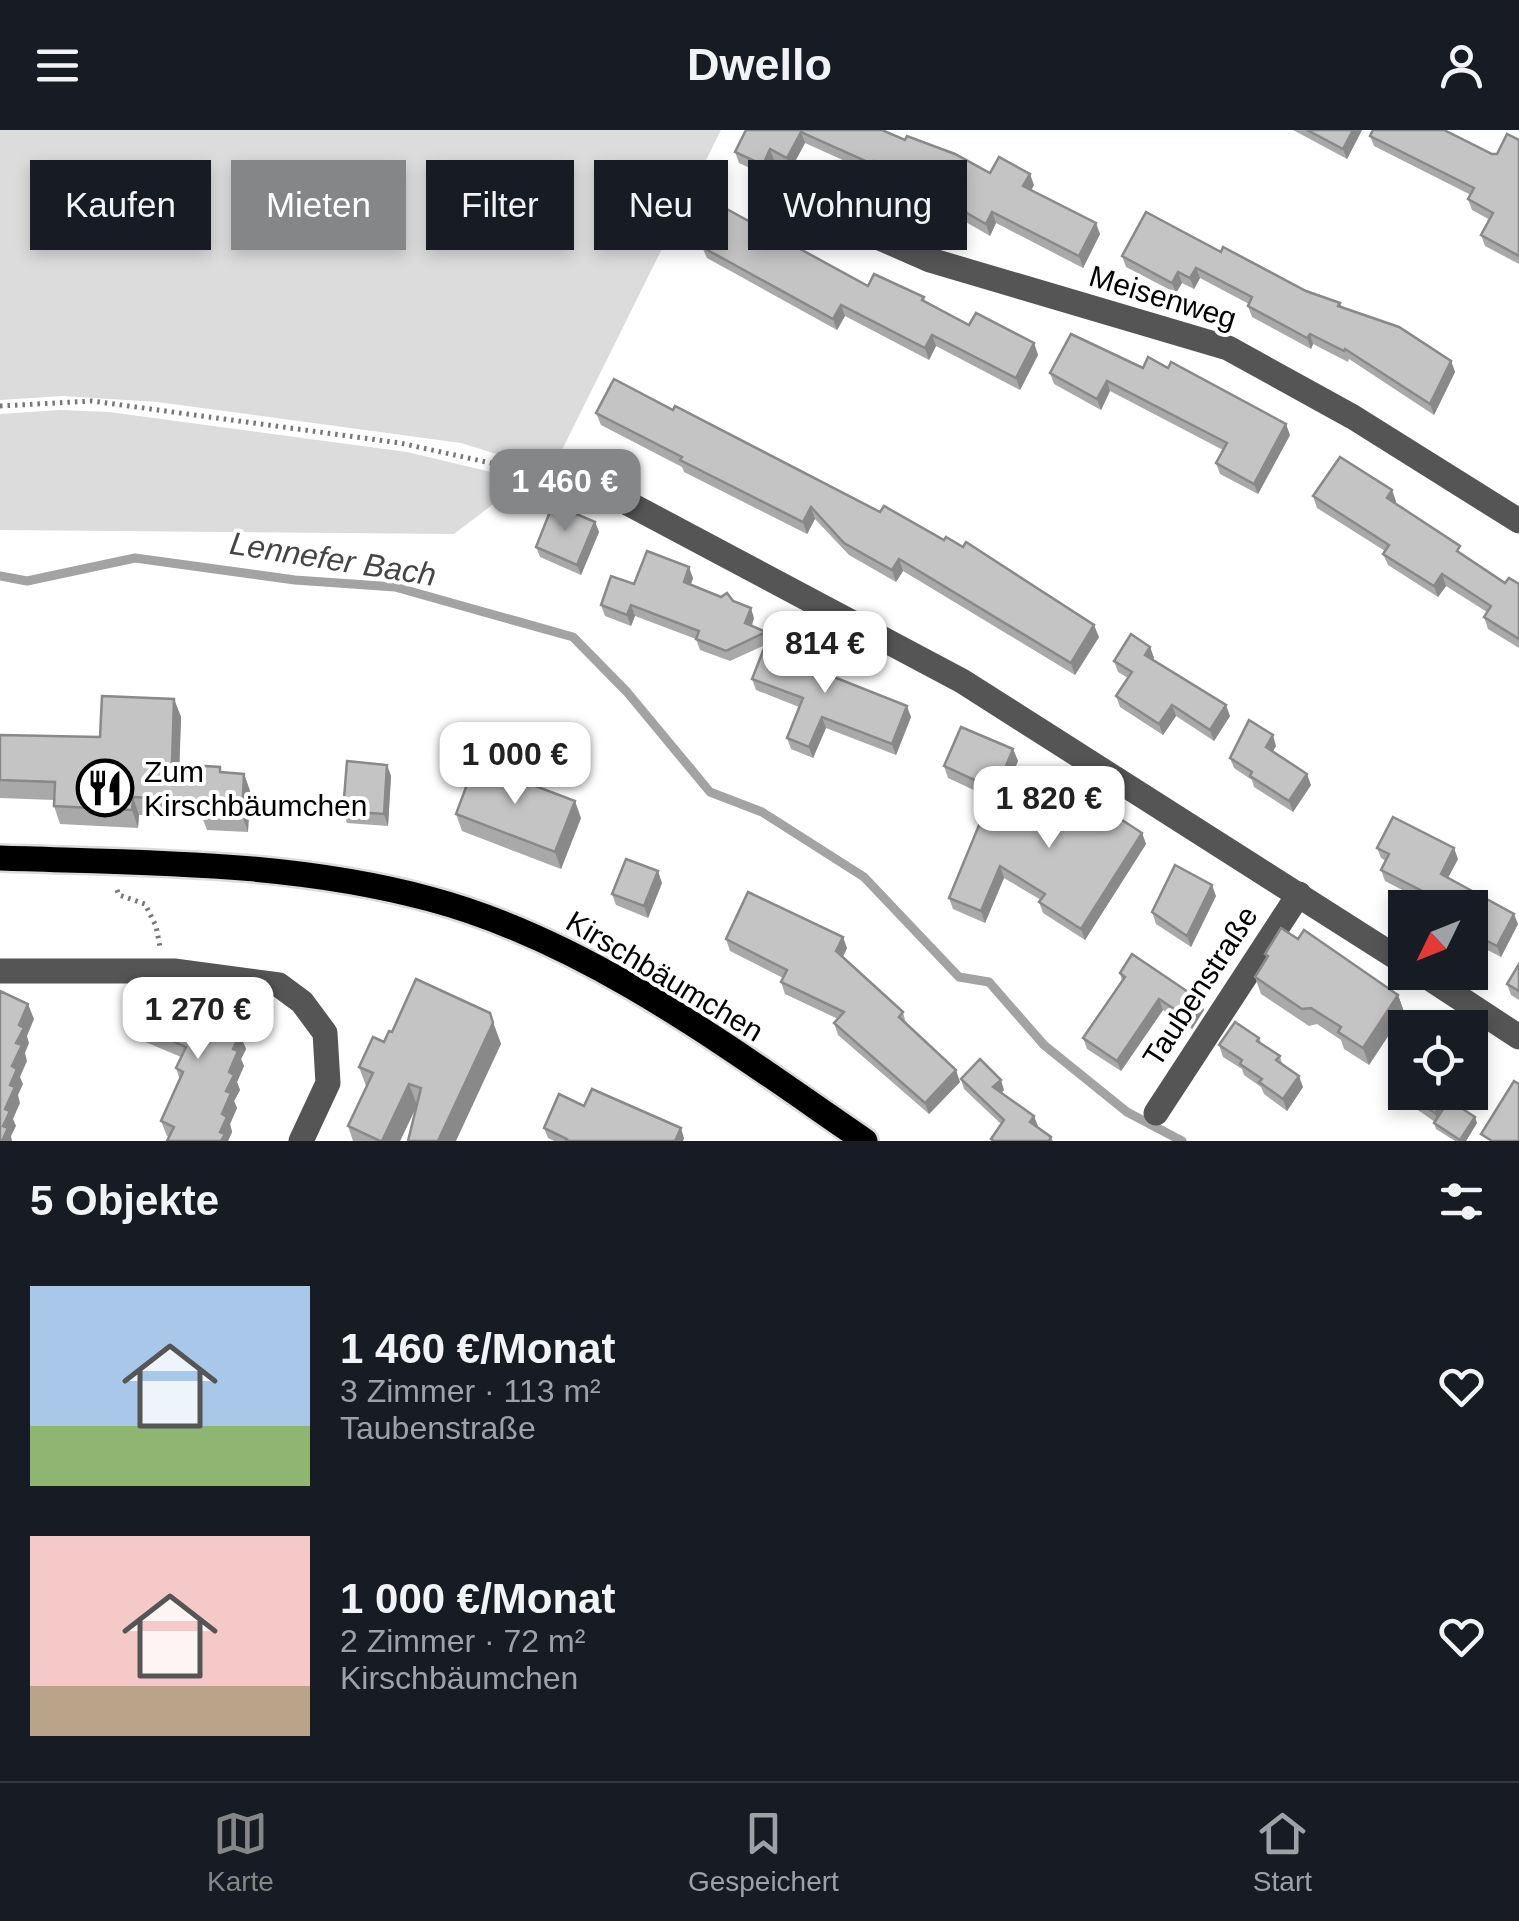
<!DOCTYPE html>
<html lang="de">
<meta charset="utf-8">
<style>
body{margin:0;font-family:Helvetica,sans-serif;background:#20242c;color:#f1f3f6;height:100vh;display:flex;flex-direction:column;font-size:38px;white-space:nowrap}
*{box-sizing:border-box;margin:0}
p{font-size:32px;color:#9ea1a6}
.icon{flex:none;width:55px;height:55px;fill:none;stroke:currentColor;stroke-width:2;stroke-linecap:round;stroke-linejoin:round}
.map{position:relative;height:1011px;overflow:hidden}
.panel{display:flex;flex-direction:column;background:#171b24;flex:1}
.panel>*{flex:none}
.guide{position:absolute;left:30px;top:30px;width:1000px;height:90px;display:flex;gap:20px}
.needle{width:65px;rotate:227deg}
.tools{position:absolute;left:1388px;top:760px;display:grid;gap:20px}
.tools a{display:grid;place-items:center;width:100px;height:100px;border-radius:0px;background:#171b24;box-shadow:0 5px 15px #0003;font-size:50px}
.price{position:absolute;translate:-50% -85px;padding:0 22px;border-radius:20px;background:#fff;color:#222;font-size:32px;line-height:65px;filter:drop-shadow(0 2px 5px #0008)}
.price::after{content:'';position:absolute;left:50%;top:60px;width:30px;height:22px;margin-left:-15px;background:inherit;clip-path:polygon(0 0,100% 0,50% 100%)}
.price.active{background:#858687;color:#fff}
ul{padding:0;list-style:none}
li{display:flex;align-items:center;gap:30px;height:250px;padding:0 30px}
li span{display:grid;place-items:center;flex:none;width:280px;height:200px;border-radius:0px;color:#555}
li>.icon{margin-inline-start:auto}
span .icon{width:120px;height:120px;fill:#fffc;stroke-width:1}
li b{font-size:42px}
h2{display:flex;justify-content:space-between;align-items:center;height:120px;padding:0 30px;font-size:42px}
.pill{padding:0 35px;border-radius:0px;background:#171b24;box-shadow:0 5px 15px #0003;font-size:35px;line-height:90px}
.pill.active{background:#858687;color:#fff}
header{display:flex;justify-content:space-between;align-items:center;height:130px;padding:0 30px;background:#171b24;font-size:45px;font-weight:700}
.dock{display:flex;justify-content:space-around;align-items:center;height:140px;border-top:2px solid #363941;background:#171b24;font-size:28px;color:#9ea1a6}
.dock a{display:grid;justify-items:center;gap:5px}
.dock .active{color:#858687}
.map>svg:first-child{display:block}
.green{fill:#dcdcdc}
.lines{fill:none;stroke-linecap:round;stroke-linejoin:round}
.stream{stroke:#a3a3a3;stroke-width:9}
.major-casing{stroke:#dbdbdb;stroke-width:30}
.path{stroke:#777;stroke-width:5;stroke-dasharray:2.5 5;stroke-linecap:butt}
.minor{stroke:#555;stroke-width:25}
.major{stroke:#000;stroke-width:25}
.wall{fill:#a9a9a9}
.shaded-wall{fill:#898989}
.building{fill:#c4c4c4;stroke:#898989;stroke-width:2.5}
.labels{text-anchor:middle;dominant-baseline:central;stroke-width:8;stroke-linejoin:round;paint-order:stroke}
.street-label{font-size:30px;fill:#000;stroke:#fff}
.poi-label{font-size:30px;fill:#000;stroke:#fff;text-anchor:start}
.water-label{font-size:32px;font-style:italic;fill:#444;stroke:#fff}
</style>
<header><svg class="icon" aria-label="menu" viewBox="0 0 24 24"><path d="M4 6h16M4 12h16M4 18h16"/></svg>Dwello<svg class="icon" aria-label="person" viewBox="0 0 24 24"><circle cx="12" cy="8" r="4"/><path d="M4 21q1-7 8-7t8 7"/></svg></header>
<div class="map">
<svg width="1519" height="1011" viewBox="0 0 1519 1011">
<rect width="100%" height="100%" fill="#fff"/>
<g class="green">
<polygon points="0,0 721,0 560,324 541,338 461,313 157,272 63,266 0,270"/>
<polygon points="60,280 109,282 407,322 525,350 454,404 0,400 0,284"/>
</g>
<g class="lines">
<polyline class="stream" points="0,446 27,451 135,428 295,450 395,457 573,507 627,562 710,662 762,682 864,747 959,847 989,852 1044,915 1127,982 1182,1011"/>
<g class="major-casing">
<path id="major" d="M0,728C143,733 290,731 430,769C588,811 732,920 865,1011"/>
</g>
<g class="path">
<polyline points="0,276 92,271 400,313 518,339"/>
<polyline points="117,760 119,765 145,774 156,796 160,817"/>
</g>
<g class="minor">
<polyline points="818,81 930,130 1228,218 1353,287 1519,391"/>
<polyline points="540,345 603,360 962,551 1405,833"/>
<polyline points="0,841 174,841 279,855 302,872 325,903 328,953 301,1011"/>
<polyline points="1420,842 1519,907"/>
<polyline points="1156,983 1299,764"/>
</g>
<use href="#major" class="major"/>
</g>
<g class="wall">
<polygon points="746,0 882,0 990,43 1034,55 1031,60 1100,104 1083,138 996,93 990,106 938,76 934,64 878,42 876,45 805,13 791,39 774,30 767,46 739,33 735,22"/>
<polygon points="1293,0 1362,0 1347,29"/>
<polygon points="1370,6 1497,24 1519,10 1519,134 1485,116 1481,105 1490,90 1472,80 1468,69 1471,65 1374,16"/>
<polygon points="702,117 868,156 924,167 925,172 969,195 1034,213 1038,225 1020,260 936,216 929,230 845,186 837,200 707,128"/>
<polygon points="1221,122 1306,161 1340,173 1342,177 1451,231 1455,242 1434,285 1349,229 1348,232 1313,214 1311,219 1252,187 1248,176 1249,174 1200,148 1194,159 1182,153 1176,163 1126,137 1122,126"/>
<polygon points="1143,238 1290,305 1258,364 1220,344 1216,333 1223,320 1110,261 1101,280 1054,254 1050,243"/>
<polygon points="614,249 1099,507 1075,545 903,441 896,452 849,425 815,389 807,404 684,342 682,337 601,295 596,283"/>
<polygon points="1313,366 1396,371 1395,374 1463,426 1505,453 1519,454 1519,518 1488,499 1484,487 1487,482 1446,456 1438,467 1388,435 1383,424 1385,421 1317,378"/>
<polygon points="595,392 599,402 581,445 540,427 536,417"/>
<polygon points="693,448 691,454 733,471 754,488 752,496 766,502 768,507 811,529 808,537 911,587 896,625 826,598 813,628 791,619 787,608 799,577 756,560 752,549 765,515 730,531 700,520 696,509 635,486 631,496 605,486 601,475 634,454"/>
<polygon points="1150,517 1154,528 1153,530 1230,586 1214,611 1176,586 1163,605 1120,577 1116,566 1128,548 1118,542 1114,531"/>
<polygon points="174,569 181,587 179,634 222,642 244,644 250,661 248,702 207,700 202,687 139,685 138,698 60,694 54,676 54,670 0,668 0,605 100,607"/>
<polygon points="1276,616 1273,621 1311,655 1293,682 1254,657 1252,650 1234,638 1230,628"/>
<polygon points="1013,619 1018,631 1001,670 1036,684 1084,658 1088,667 1142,703 1146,714 1085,810 1043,783 1039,772 1041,770 1004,748 985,793 953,779 949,768 991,668 948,648 944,636"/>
<polygon points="387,635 391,646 388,696 347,693 343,681"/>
<polygon points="456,684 581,688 561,739 462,701"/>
<polygon points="1377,718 1458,729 1448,748 1518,794 1501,827 1470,811 1470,778 1437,778 1385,751 1381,740 1386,731 1381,728"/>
<polygon points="662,753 648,788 616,775 612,764"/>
<polygon points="1216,766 1191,817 1156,794 1152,782"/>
<polygon points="726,809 847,818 843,827 903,882 906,894 960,952 929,984 838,905 834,893 838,889 785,864 781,852 783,848 730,821"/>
<polygon points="1298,809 1398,865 1404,882 1369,935 1344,919 1341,910 1317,894 1309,896 1261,864 1255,847 1267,829 1265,824"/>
<polygon points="1519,834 1519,870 1511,865 1507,854"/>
<polygon points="1120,843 1204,880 1192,899 1163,880 1121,941 1087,919 1083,908 1122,851"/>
<polygon points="190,875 245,880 251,895 243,912 246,919 241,929 244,936 237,952 240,960 234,971 237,978 230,994 232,1002 228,1011 167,1011 169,1007 167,1006 161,991 180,950 176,938 181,927 143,911 138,895 160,876"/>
<polygon points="490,883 501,914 416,978 400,1011 353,1011 348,996 366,956 359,937 392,902"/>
<polygon points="1259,908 1261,913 1280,926 1282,934 1303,957 1287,981 1264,964 1261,957 1244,945 1242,939 1223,927 1219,915"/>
<polygon points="961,949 1004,960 1001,963 1038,996 1037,997 1051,1007 1053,1011 992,1011 991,1009 1001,994 964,959"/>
<polygon points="1398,958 1405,962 1460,962 1453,973 1477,993 1466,1011 1455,1011 1436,999 1434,993 1435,992 1402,969"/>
<polygon points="584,976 684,1008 683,1011 554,1011 548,1008 544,998"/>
</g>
<g class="shaded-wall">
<polygon points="1353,0 1362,0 1347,29 1343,19"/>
<polygon points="801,2 805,13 791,39 787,28"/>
<polygon points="770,19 774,30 767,46 763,35"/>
<polygon points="1030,44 1034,55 1027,68 1023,56"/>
<polygon points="992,82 996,93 990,106 986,94"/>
<polygon points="1096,93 1100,104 1083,138 1079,126"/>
<polygon points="1196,138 1200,148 1194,159 1190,148"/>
<polygon points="1178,142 1182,153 1176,163 1172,153"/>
<polygon points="841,175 845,186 837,200 833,189"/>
<polygon points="1310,204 1313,214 1311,219 1307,208"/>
<polygon points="932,205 936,216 929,230 925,218"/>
<polygon points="1034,213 1038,225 1020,260 1016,248"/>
<polygon points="1451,231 1455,242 1434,285 1430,274"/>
<polygon points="1107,251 1110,261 1101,280 1097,269"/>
<polygon points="1286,294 1290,305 1258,364 1254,354"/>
<polygon points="1392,360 1396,371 1391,380 1387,368"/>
<polygon points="811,377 815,389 807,404 803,392"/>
<polygon points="595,392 599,402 581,445 577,435"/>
<polygon points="899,429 903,441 896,452 892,440"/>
<polygon points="689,437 693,448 688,462 684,452"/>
<polygon points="1442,444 1446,456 1438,467 1434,456"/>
<polygon points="631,475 635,486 631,496 627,485"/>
<polygon points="751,478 754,488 748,504 745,493"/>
<polygon points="1094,495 1099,507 1075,545 1071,533"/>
<polygon points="1150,517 1154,528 1149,536 1145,525"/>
<polygon points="807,518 811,529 805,545 801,534"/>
<polygon points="174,569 181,587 179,651 172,634"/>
<polygon points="1172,575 1176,586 1163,605 1159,594"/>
<polygon points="1226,575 1230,586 1214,611 1210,600"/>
<polygon points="907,576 911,587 896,625 892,614"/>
<polygon points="822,587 826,598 813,628 809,617"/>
<polygon points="1273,605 1276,616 1269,627 1266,617"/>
<polygon points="1013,619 1018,631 1000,672 996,660"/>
<polygon points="387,635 391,646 388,696 384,684"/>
<polygon points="244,644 250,661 248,702 242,685"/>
<polygon points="1307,644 1311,655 1293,682 1289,671"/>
<polygon points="133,667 139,685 138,698 132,680"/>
<polygon points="575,671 581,688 561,739 555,722"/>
<polygon points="1142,703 1146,714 1085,810 1081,799"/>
<polygon points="1454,718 1458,729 1444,755 1441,744"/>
<polygon points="1000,736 1004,748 985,793 981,781"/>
<polygon points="658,741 662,753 648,788 644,776"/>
<polygon points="1212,755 1216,766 1191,817 1187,806"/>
<polygon points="1514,784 1518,794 1501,827 1497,816"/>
<polygon points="843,807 847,818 840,832 836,821"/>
<polygon points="1398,865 1404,882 1369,935 1363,918"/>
<polygon points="1159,869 1163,880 1121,941 1117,931"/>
<polygon points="1200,870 1204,880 1192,899 1188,888"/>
<polygon points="28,874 34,889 27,906 29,913 25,923 27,931 20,947 23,954 18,965 20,973 13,989 16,996 11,1006 12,1011 2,1011 5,979 19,895"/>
<polygon points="245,880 251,895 243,912 246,919 241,929 244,936 237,952 240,960 234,971 237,978 230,994 232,1002 228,1011 222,1011 220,1002 222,984 235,901"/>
<polygon points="493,893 501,914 456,1011 438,1011"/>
<polygon points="1471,928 1475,940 1470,947 1470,929"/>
<polygon points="956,940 960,952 929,984 925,973"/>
<polygon points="1299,946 1303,957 1287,981 1283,969"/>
<polygon points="1001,950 1004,960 997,967 993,957"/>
<polygon points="409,954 417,975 400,1011 382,1011"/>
<polygon points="1448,962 1460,962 1439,994 1435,983"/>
<polygon points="1034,986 1038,996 1033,1002 1030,992"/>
<polygon points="1475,987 1477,993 1466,1011 1461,1011"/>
<polygon points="681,998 684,1008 683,1011 675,1011"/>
</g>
<g class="building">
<polygon points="746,0 882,0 905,10 907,6 955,24 990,43 999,27 1030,44 1023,56 1096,93 1079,126 992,82 986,94 934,64 941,58 874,31 872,34 801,2 787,28 770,19 763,35 735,22"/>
<polygon points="1307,0 1353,0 1343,19"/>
<polygon points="1373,0 1444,0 1492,24 1497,24 1507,4 1519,10 1519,126 1481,105 1493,83 1468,69 1474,58 1370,6"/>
<polygon points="723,77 868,156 874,144 924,167 922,170 969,195 976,183 1034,213 1016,248 932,205 925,218 841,175 833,189 702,117"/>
<polygon points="1146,82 1221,122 1223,117 1306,161 1340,173 1338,176 1399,197 1451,231 1430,274 1345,219 1344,221 1310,204 1307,208 1248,176 1252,167 1196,138 1190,148 1178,142 1172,153 1122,126"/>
<polygon points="1071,204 1143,238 1148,227 1168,238 1171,232 1286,294 1254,354 1216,333 1227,313 1107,251 1097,269 1050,243"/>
<polygon points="614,249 673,280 675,276 880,382 884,376 944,410 946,407 963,417 966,412 1094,495 1071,533 899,429 892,440 844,413 811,377 803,392 680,330 682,327 596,283"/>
<polygon points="1340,327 1392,360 1387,368 1460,416 1457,421 1505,453 1509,448 1519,454 1519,509 1484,487 1491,476 1442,444 1434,456 1383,424 1389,415 1313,366"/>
<polygon points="553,374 595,392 577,435 536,417"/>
<polygon points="647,421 689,437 684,452 721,467 727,463 733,471 751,478 745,493 766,502 726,521 696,509 699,501 631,475 627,485 601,475 611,446 634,454"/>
<polygon points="770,503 807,518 801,534 907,576 892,614 822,587 809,617 787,608 803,568 752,549"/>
<polygon points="1131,504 1150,517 1145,525 1226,575 1210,600 1172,575 1159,594 1116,566 1132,542 1114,531"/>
<polygon points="102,566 174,569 172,634 220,637 220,642 244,644 242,685 200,682 201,670 133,667 132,680 54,676 55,652 0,650 0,605 100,607"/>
<polygon points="1249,590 1273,605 1266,617 1307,644 1289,671 1250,646 1252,642 1230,628"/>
<polygon points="961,597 1013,619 996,660 944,636"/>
<polygon points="347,631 387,635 384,684 343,681"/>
<polygon points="475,633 575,671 555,722 456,684"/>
<polygon points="1061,644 1084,658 1081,663 1142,703 1081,799 1039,772 1045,764 1000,736 981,781 949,768 991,666 1036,684"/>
<polygon points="1393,687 1454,718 1441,744 1514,784 1497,816 1470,802 1470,778 1439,778 1442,771 1381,740 1389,724 1377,718"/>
<polygon points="626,729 658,741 644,776 612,764"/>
<polygon points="1175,735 1212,755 1187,806 1152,782"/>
<polygon points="748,762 843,807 836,821 903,882 899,887 956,940 925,973 834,893 844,882 781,852 787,840 726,809"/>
<polygon points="1281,798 1298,809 1304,800 1398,865 1363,918 1338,902 1341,897 1311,878 1302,879 1255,847 1268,826 1265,824"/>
<polygon points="1132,824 1200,870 1188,888 1159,869 1117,931 1083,908 1125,847 1120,843"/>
<polygon points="1519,834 1519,861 1507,854"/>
<polygon points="416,849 490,883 493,893 438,1011 408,1011 421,958 409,954 382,1011 380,1011 348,996 373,943 359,937 373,907 384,912 389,901 392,902"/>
<polygon points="198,858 245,880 235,901 240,904 233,919 238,921 229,942 234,945 226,961 231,963 222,984 227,987 220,1002 225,1004 221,1011 167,1011 174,997 161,991 183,942 176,938 186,917 138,895 149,871 160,876 163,870 175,875 178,869 190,875"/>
<polygon points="0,861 28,874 19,895 24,898 16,913 22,915 12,936 17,939 10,955 15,957 5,979 10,981 3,996 8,998 2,1011 0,1011"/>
<polygon points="1235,892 1259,908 1257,911 1280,926 1276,930 1299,946 1283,969 1259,952 1262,949 1240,934 1242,930 1219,915"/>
<polygon points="980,929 1001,950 993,957 1034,986 1030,992 1051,1007 1049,1011 994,1011 991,1009 1004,990 961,949"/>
<polygon points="1405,947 1405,962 1448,962 1435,983 1398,958"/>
<polygon points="1514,951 1519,954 1519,1011 1492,1011 1481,1004"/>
<polygon points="592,959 681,998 675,1011 566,1011 567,1009 544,998 559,964 584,976"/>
<polygon points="1449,970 1475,987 1460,1010 1434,993"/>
</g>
<defs>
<g id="restaurant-ring" transform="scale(2.875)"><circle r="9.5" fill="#fff" stroke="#000" stroke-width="1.5"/><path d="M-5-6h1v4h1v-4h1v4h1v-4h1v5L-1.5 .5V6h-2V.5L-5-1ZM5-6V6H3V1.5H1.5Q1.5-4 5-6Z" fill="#000"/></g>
</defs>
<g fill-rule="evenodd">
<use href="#restaurant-ring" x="105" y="658"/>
</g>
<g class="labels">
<g class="street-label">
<text transform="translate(1163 167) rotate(17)">Meisenweg</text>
<text transform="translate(665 846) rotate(31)">Kirschbäumchen</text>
<text transform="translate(1200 856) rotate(-57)">Taubenstraße</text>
</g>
<g class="poi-label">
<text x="144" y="641">Zum<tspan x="144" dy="34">Kirschbäumchen</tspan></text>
</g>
<g class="water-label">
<text transform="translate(333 429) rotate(9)">Lennefer Bach</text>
</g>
</g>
</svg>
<div class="tools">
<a><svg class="needle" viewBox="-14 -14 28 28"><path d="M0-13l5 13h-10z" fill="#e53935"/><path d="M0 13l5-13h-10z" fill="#9ea1a6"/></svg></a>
<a><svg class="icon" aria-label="locate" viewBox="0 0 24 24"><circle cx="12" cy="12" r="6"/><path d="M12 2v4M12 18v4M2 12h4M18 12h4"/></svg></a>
</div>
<b class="price active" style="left:565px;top:404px">1 460 €</b>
<b class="price" style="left:825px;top:566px">814 €</b>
<b class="price" style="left:515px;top:677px">1 000 €</b>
<b class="price" style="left:1049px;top:721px">1 820 €</b>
<b class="price" style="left:198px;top:932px">1 270 €</b>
<div class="guide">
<a class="pill">Kaufen</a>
<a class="pill active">Mieten</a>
<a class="pill">Filter</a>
<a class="pill">Neu</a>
<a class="pill">Wohnung</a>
</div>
</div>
<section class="panel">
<h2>5 Objekte<svg class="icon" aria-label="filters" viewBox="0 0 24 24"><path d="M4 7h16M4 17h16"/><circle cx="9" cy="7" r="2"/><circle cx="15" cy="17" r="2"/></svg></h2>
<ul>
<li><span style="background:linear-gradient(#a9c7e8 70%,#8fb573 0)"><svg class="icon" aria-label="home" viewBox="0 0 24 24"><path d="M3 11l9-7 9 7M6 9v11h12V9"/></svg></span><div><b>1 460 €/Monat</b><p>3 Zimmer · 113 m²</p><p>Taubenstraße</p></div><svg class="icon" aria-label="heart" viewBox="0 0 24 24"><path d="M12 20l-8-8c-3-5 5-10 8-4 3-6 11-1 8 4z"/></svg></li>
<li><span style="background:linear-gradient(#f6c9c9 75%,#b9a48a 0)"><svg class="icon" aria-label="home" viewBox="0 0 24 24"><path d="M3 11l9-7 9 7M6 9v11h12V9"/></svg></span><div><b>1 000 €/Monat</b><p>2 Zimmer · 72 m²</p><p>Kirschbäumchen</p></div><svg class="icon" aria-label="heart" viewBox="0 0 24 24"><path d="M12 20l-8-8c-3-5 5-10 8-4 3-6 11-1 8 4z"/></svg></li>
</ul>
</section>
<nav class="dock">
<a class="active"><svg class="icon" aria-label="map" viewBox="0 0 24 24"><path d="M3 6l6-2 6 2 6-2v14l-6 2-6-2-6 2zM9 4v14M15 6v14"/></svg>Karte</a>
<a><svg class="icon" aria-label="saved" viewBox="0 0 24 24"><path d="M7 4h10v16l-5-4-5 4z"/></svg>Gespeichert</a>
<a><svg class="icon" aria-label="home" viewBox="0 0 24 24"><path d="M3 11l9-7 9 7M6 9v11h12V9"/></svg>Start</a>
</nav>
